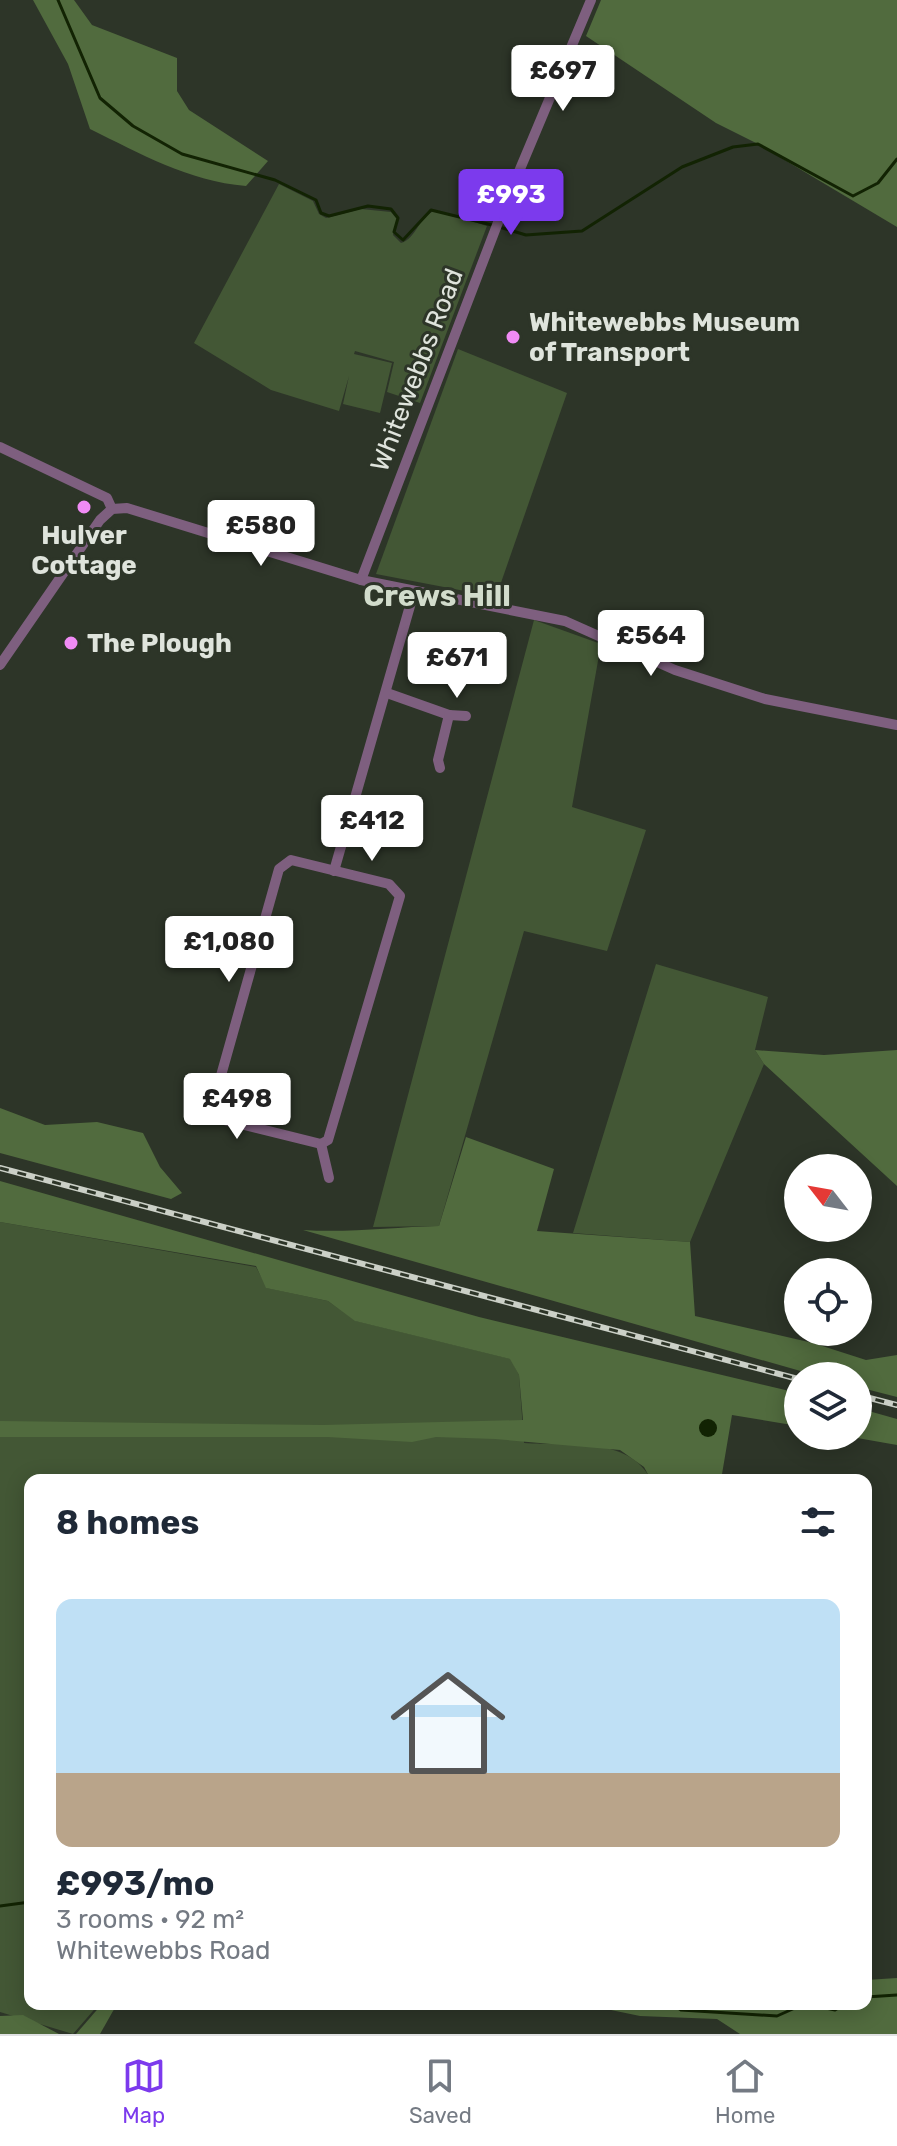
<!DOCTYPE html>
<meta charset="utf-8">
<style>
body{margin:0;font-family:Rubik,sans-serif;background:#f2f2f3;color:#1f2937;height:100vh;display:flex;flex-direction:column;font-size:30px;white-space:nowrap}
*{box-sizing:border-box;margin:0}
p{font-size:26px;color:#747a83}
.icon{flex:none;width:44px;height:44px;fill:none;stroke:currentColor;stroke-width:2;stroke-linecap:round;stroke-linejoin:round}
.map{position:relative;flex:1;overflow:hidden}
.side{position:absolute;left:24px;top:1474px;width:848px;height:536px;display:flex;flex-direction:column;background:#fff;border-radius:16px;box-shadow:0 4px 20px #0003}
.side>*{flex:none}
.needle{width:52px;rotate:301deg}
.buttons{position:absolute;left:784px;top:1154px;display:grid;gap:16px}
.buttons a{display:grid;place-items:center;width:88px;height:88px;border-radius:50%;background:#fff;box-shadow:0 4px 20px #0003;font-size:40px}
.price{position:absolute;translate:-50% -68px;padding:0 18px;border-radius:8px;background:#fff;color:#222;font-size:26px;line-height:52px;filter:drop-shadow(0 2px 4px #0008)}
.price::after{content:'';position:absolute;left:50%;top:48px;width:24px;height:18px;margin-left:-12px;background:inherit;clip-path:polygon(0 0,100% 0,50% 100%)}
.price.current{background:#7c3aed;color:#fff}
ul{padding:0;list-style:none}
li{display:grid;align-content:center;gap:16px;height:424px;padding:0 32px}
li span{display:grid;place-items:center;height:248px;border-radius:16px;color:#555}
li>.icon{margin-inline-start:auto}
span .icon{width:144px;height:144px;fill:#fffc;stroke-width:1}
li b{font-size:34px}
h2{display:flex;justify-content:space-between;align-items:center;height:96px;padding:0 32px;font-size:34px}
.tab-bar{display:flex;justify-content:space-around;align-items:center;height:112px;border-top:2px solid #e0e1e3;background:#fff;font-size:22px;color:#747a83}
.tab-bar a{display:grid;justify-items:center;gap:4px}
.tab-bar .current{color:#7c3aed}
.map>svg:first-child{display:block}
.green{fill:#435735}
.forest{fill:#516b3e}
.water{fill:#122303}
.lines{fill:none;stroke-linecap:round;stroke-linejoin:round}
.stream{stroke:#122303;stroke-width:3}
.minor{stroke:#7e5f7f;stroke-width:10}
.rail-casing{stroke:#cbd0c7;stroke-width:6}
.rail{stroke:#2d3528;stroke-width:3;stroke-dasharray:9;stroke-linecap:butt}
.poi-dot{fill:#f08bf5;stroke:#2d3528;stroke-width:3}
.labels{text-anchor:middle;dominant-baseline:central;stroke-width:6;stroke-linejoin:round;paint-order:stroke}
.poi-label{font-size:26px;font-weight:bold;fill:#dfe4dc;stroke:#2d3528;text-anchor:start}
.street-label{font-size:26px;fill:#dfe4dc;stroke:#2d3528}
.quarter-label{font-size:30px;font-weight:bold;fill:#d2dccc;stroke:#2d3528}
</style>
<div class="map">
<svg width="897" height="2034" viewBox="0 0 897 2034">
<rect width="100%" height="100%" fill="#2d3528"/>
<g class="green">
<path d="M279,184L313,201L319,214L326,218L361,209L391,212L397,219L393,235L401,243C417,238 418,217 436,210L487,226L420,403L387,392L394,362L355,351L354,354L392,363L380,413L343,404L349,376L339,411L271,390L194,343Z"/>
<polygon points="458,349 567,393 496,597 376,574"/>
<polygon points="534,620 601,644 572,807 646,830 607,951 524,931 439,1226 373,1227"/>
<polygon points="656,964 768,997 755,1050 764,1064 690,1242 573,1233"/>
<path d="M0,1222L256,1267L267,1288L328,1301L356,1321L511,1359L519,1375L524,1443C566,1446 630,1436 651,1480H30V2004H99L73,2034L0,2012Z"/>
</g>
<g class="forest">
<path d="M33,0H74L92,25L177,58V91L189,110L268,161L246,186C188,181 141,154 90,129L68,64Z"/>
<polygon points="601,0 897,0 897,227 758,144 716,123 586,36"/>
<polygon points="755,1050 824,1055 897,1050 897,1186 764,1064"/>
<polygon points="0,1108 45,1125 97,1122 143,1133 160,1167 182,1193 171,1199 0,1153"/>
<path d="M466,1137L554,1169L537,1231L690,1242L695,1316L813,1343L866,1360L897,1355V1397L858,1387V1376H818L303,1230C348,1233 394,1227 439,1226Z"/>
<polygon points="0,1181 479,1317 798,1393 798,1426 732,1415 721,1480 651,1480 644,1467 620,1450 495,1439 436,1437 412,1442 328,1437 0,1437 0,1421 323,1425 523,1420 519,1375 510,1359 355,1321 328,1301 266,1288 256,1266 0,1222"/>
<polygon points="858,1408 897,1419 897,1445 846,1436 858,1436"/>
<polygon points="897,1978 897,2034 740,2034 717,2019 640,2016 582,2004 866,2004 866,1980"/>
<polygon points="102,2004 117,2004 100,2034 76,2034"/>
<polygon points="23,2015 59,2034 0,2034 0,2016"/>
</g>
<circle class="water" cx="708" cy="1428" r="9"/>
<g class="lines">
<g class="stream">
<polyline points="58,0 100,98 133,126 182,154 275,180 316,200 321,213 329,216 368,206 391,209 398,218 394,232 403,240 431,210 492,225"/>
<polyline points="499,227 526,235 582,231 682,167 733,147 758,144 853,196 878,183 897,159"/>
<polyline points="0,1906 30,1902"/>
<polyline points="866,1997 897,1995"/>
<polyline points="651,2004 654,2007 658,2004"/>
<polyline points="672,2004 681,2010 777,2016 804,2004"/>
<polyline points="808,2004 835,2010 845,2004"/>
</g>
<g class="minor">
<polyline points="0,447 107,498 112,509"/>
<polyline points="361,580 502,212 591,0"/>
<polyline points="0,665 100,520 112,509 127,508 361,580 565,621 675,670 765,699 897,725"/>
<polyline points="387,693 449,715 438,760 440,768"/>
<polyline points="449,715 466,716"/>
<polygon points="291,860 389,884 400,896 328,1140 321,1144 224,1120 213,1104 279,869"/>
<polyline points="334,871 414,592"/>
<polyline points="321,1144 329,1178"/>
</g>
<g class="rail-casing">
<g id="rail">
<polyline points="0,1168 798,1379"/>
<polyline points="858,1395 897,1405"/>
</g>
</g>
<use href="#rail" class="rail"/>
</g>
<g class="poi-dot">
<circle cx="513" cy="337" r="8"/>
<circle cx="84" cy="507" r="8"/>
<circle cx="71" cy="643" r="8"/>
</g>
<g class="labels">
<g class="poi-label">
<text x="529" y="322">Whitewebbs Museum<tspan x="529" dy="30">of Transport</tspan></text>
<text x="84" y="535" text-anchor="middle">Hulver<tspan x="84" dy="30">Cottage</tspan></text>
<text x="87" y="643">The Plough</text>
</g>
<g class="street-label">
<text transform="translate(417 370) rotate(-69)">Whitewebbs Road</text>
</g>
<g class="quarter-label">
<text x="437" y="596">Crews Hill</text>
</g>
</g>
</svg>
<div class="buttons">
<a><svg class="needle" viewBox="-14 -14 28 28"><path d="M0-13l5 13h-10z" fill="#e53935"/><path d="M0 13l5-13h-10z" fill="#747a83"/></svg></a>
<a><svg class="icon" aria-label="locate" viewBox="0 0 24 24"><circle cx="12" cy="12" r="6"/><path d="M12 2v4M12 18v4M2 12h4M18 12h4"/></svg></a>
<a><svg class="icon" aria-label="layers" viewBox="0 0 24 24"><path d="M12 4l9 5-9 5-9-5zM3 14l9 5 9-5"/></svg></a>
</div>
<b class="price" style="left:563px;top:113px">£697</b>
<b class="price current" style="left:511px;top:237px">£993</b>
<b class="price" style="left:261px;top:568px">£580</b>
<b class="price" style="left:651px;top:678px">£564</b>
<b class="price" style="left:457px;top:700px">£671</b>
<b class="price" style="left:372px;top:863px">£412</b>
<b class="price" style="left:229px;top:984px">£1,080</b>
<b class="price" style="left:237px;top:1141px">£498</b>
<section class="side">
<h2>8 homes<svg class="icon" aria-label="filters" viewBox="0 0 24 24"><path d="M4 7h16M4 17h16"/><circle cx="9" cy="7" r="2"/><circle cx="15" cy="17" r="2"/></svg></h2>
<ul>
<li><span style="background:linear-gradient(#bfe0f5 70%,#b9a48a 0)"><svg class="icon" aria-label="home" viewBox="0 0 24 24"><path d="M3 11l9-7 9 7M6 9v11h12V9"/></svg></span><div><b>£993/mo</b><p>3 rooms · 92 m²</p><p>Whitewebbs Road</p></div></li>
</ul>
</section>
</div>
<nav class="tab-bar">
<a class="current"><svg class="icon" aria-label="map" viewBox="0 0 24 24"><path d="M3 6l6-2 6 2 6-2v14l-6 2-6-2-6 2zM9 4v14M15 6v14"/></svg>Map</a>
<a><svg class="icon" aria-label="saved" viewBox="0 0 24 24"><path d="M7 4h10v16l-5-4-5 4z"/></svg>Saved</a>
<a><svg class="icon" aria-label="home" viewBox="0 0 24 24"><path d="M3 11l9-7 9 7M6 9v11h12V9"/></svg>Home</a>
</nav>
